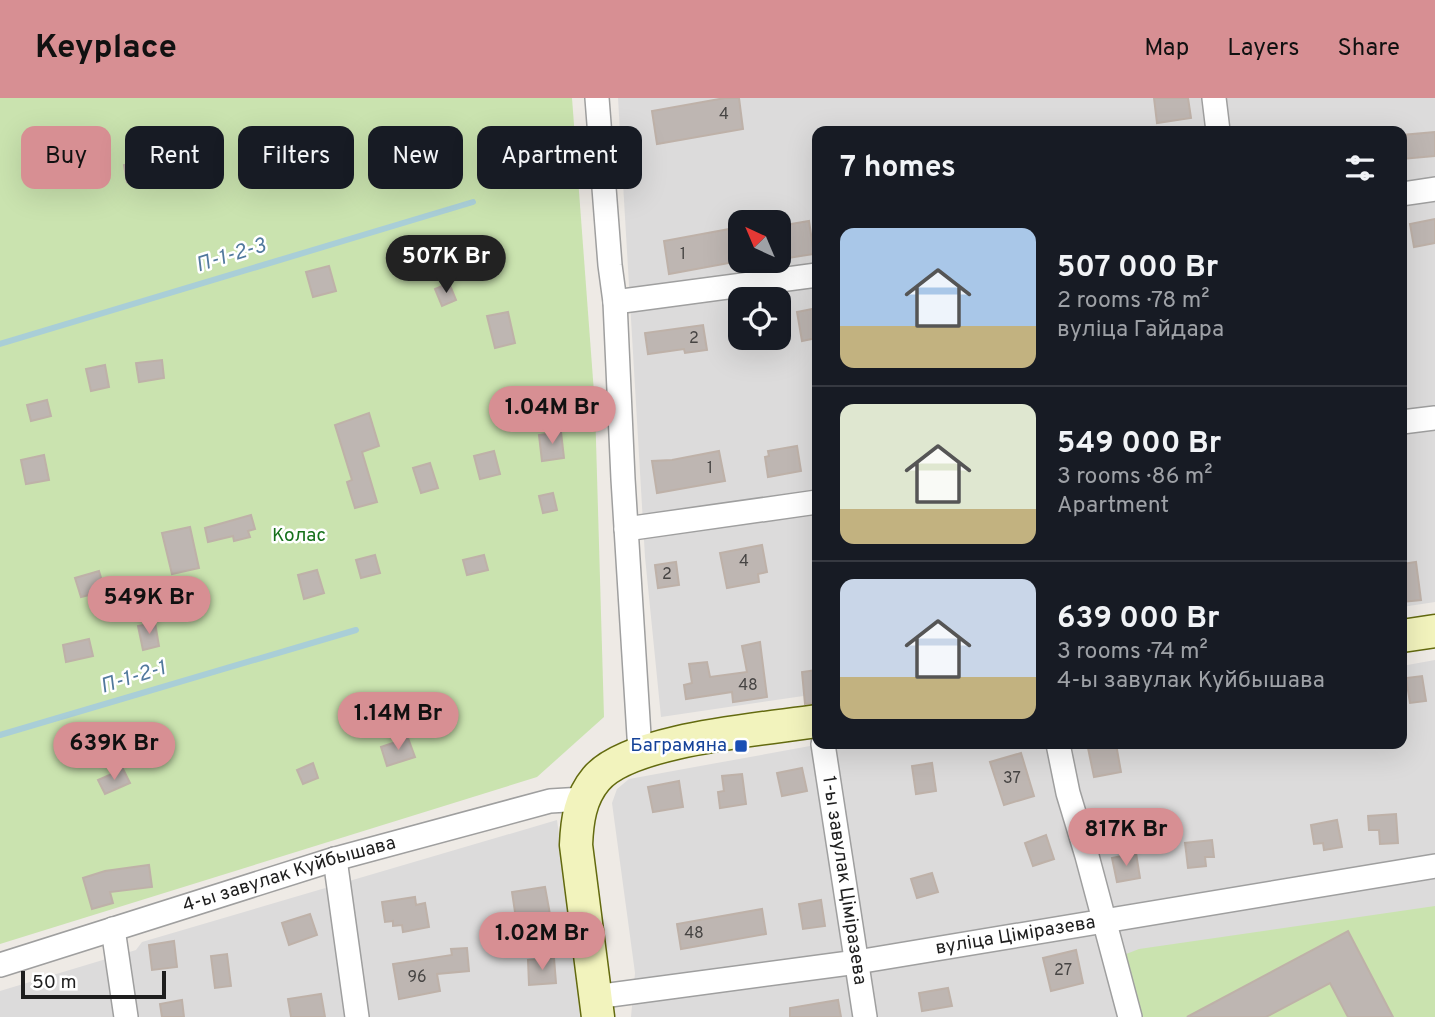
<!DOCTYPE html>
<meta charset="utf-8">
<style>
body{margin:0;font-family:Overpass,sans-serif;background:#20242c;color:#f1f3f6;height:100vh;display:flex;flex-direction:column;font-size:26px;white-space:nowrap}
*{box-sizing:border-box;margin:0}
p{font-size:23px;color:#9ea1a6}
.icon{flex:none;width:38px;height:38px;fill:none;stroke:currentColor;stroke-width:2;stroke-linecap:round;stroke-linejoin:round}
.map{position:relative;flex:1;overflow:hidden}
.sheet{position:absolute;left:812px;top:28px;width:595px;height:623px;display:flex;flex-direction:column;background:#171b24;border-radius:14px;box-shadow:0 7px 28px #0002}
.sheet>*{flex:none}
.guide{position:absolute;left:21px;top:28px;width:665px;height:63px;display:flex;gap:14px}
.needle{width:46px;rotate:316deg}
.fabs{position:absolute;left:728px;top:112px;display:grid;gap:14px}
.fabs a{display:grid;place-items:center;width:63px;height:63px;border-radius:14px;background:#171b24;box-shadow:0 7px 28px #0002;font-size:35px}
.scale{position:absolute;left:21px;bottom:18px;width:145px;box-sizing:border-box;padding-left:7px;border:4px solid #1e1e1e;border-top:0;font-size:19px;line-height:24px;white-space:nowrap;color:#1e1e1e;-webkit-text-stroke:5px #fff;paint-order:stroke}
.price{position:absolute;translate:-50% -60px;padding:0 16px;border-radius:24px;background:#d78f93;color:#111;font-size:23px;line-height:46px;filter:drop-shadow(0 2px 4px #0008)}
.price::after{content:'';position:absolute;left:50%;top:42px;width:21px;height:16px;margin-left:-10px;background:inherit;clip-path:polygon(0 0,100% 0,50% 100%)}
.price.on{background:#222;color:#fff}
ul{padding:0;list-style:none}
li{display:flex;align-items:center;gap:21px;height:175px;padding:0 28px}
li+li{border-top:2px solid #363941}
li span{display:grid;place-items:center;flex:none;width:196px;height:140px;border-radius:14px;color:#555}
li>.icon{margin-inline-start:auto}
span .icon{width:84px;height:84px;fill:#fffc;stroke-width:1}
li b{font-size:30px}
h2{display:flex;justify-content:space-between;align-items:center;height:84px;padding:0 28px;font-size:30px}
.tag{padding:0 24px;border-radius:14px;background:#171b24;box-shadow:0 7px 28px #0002;font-size:24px;line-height:63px}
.tag.on{background:#d78f93;color:#111}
header{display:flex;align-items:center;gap:42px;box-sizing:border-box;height:98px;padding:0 35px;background:#d78f93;color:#111}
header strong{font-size:33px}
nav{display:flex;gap:38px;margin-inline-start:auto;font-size:24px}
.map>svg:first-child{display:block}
.residential{fill:#dcdbdb;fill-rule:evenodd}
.grass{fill:#cae3af}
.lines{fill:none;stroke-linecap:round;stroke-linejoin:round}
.stream{stroke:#a9ced7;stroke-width:6}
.building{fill:#beb6b2;stroke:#beb1a8;stroke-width:2}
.street-casing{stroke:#9f9f9f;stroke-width:26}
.secondary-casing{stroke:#636a0f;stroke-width:35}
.street{stroke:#fff;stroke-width:23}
.secondary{stroke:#f2f3bd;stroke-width:32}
.transit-dot{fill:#1a4fb4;stroke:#fff;stroke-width:2.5}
.labels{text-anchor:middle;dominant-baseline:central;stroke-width:5;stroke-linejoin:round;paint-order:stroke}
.number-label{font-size:16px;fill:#464443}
.park-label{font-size:19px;fill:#16711b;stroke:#fff}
.transit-label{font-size:19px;fill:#164399;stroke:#fff;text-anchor:end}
.street-label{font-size:19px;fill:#1e1e1e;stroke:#fff}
.water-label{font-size:21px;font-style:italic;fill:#51799d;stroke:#fff}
</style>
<header>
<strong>Keyplace</strong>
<nav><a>Map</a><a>Layers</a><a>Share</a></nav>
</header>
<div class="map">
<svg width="1435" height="919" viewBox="0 0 1435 919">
<rect width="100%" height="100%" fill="#eeeae5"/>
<g class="residential">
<path d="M618,0H1435V504L1402,509V33H817V596L661,619L645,459ZM740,124H779V163H740ZM740,201H779V240H740Z"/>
<polygon points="1435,562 1435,919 631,919 635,875 612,705 617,691 629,681 821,646 1402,646 1402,568"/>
<polygon points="557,722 584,919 0,919 0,893 136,852 142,844"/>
</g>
<g class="grass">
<polygon points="0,0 572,0 595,308 604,619 537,679 0,846"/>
<polygon points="1435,808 1435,919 1140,919 1121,858 1139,851"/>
</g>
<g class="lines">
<g class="stream">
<polyline points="0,246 473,104"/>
<polyline points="0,637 356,532"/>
</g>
</g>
<g class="building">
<polygon points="725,0 739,0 743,31 657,46 652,13"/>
<polygon points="1154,0 1188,0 1191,20 1157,25"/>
<polygon points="1435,34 1435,58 1402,61 1402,37"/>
<polygon points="314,55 318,71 303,75 299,59"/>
<polygon points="143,64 146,81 127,84 124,67"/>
<polygon points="1435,121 1435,145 1414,149 1410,126"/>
<polygon points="809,123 814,156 781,161 779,128"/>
<polygon points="740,129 740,163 669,176 664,143"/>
<polygon points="329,168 336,193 313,199 306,174"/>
<polygon points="449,185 456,202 442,208 435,191"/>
<polygon points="817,210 817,240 802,243 797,214"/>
<polygon points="508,214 515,245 495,250 487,218"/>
<polygon points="703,227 707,252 685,255 684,251 648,256 645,235"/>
<polygon points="162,262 164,280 139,284 136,265"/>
<polygon points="105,267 109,289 91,293 86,271"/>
<polygon points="47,302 51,318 31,323 27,307"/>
<polygon points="369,315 379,348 362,354 377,404 355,410 347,384 352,382 335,327"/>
<polygon points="561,334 564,360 542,363 539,337"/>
<polygon points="797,348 801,373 768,379 765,359 769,358 768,353"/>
<polygon points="494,353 500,376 480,381 474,358"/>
<polygon points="719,353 725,383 657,395 652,363 672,362"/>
<polygon points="44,357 49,382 26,386 21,362"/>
<polygon points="430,365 438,390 421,395 413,370"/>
<polygon points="553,395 557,412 543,415 539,398"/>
<polygon points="251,417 255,431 248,433 250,439 234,443 233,438 208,444 205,430"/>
<polygon points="190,429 199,470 172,476 162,435"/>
<polygon points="762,447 767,474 758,476 759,484 727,490 720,455"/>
<polygon points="375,457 380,475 361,480 356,462"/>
<polygon points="484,457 488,472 467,477 463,462"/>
<polygon points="676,464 679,487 658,490 655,467"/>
<polygon points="1416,464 1421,502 1402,504 1402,466"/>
<polygon points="317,472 324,495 304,501 298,477"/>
<polygon points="99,473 105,493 81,499 75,480"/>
<polygon points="155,525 159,548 143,552 138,528"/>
<polygon points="89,541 93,558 66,564 63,547"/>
<polygon points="760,544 767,599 733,604 732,594 686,601 684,587 692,585 689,566 707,564 710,579 747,574 742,548"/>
<polygon points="817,572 817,605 805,606 802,574"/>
<polygon points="1422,578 1426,603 1410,605 1406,580"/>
<polygon points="408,640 415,659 387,668 381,649"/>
<polygon points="1116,646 1121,674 1094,679 1088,650"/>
<polygon points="1021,655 1034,698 1004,707 990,664"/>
<polygon points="313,665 318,680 303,686 297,672"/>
<polygon points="932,665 936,693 916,696 912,668"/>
<polygon points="802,670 807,693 782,698 777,675"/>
<polygon points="123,671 130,685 105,696 98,682"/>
<polygon points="742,676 746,706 720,710 718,694 724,693 722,678"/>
<polygon points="679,683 683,709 653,714 648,689"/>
<polygon points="1396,716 1398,745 1380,746 1379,732 1369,732 1368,718"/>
<polygon points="1337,722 1342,749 1324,752 1323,745 1314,746 1311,727"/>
<polygon points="1046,737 1054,761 1033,768 1025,745"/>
<polygon points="1212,742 1214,759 1205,759 1206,768 1188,770 1185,745"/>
<polygon points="1136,755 1140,780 1117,784 1112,760"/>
<polygon points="149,767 152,789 110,794 113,805 92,811 83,780 105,773"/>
<polygon points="932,775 938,794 917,800 911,781"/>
<polygon points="545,789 551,822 517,827 512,794"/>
<polygon points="415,799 416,807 425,805 429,829 403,834 402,827 393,828 393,823 385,824 382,804"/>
<polygon points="821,802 825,828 803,831 799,806"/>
<polygon points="762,811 766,836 681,851 677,826"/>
<polygon points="310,816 317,837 289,847 282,825"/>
<polygon points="1348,833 1393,919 1348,919 1330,885 1266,919 1187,919"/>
<polygon points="174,843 177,869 152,872 149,847"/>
<polygon points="467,850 469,873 437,876 440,893 399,901 393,866 452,857 451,851"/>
<polygon points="1076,852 1083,885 1051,893 1043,860"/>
<polygon points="227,856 231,888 215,890 211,858"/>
<polygon points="554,860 556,885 529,887 528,862"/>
<polygon points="948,890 952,908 922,913 919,895"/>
<polygon points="321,896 325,919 291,919 288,901"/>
<polygon points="182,902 184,919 162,919 160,906"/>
<polygon points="838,902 841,919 790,919 790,910"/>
</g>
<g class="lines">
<g class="street-casing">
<g id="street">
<polyline points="597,0 610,167 615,204 623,381 640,654"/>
<polyline points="1214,0 1218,33"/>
<polyline points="1402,96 1435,91"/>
<polyline points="615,204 817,177"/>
<polyline points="1402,324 1435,320"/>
<polyline points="626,431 817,404"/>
<path id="s1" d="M823,646L865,919"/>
<polyline points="1058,646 1068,695 1087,758 1130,919"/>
<polyline points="335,761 357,919"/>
<polyline points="113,831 126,919"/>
<path id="s2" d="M0,867L335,761L550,703L583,701"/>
<path id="s3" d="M595,899L857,864L1435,768"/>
</g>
</g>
<g class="secondary-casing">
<g id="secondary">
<polyline points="1402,538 1435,533"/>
<path d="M598,919L576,747C577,723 580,700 596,681C629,641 765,631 817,623"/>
</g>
</g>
<use href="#street" class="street"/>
<use href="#secondary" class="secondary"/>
</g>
<rect class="transit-dot" x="734" y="641" width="14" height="14" rx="3.5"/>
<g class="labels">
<g class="number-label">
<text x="724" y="17">4</text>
<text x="683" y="157">1</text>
<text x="694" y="241">2</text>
<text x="710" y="371">1</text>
<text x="744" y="464">4</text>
<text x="667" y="477">2</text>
<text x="748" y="588">48</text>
<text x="1012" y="681">37</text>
<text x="694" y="836">48</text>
<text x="1063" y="873">27</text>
<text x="417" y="880">96</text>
</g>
<g class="park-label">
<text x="299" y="438">Колас</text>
</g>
<g class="transit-label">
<text x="727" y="648">Баграмяна</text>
</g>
<g class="street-label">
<text stroke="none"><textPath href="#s2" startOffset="303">4-ы завулак Куйбышава</textPath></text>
<text stroke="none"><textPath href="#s1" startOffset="138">1-ы завулак Ціміразева</textPath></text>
<text stroke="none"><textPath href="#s3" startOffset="425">вуліца Ціміразева</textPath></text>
</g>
<g class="water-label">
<text transform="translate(231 158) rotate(-17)">П-1-2-3</text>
<text transform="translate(133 580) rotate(-17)">П-1-2-1</text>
</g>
</g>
</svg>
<div class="fabs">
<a><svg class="needle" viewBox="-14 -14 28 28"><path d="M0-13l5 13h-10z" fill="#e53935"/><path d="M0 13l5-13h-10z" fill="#9ea1a6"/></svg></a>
<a><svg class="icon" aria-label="locate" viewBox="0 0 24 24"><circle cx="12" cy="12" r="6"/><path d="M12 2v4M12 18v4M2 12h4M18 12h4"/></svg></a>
</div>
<div class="scale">50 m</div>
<b class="price on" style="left:446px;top:197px">507K Br</b>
<b class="price" style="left:552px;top:348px">1.04M Br</b>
<b class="price" style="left:149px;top:538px">549K Br</b>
<b class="price" style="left:398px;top:654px">1.14M Br</b>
<b class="price" style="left:114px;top:684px">639K Br</b>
<b class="price" style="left:1126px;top:770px">817K Br</b>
<b class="price" style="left:542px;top:874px">1.02M Br</b>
<div class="guide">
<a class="tag on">Buy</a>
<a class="tag">Rent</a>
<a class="tag">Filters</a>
<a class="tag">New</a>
<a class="tag">Apartment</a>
</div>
<section class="sheet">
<h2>7 homes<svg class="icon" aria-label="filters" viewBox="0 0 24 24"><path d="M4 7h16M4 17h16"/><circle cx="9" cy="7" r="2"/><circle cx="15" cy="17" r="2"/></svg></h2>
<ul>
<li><span style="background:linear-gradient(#a9c7e8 70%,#c2b280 0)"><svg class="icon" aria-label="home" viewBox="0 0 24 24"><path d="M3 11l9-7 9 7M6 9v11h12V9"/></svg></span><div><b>507 000 Br</b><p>2 rooms · 78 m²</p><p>вуліца Гайдара</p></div></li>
<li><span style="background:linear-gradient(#dfe7d0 75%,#c2b280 0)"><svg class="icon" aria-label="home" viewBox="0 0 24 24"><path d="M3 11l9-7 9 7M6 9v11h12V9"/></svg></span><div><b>549 000 Br</b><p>3 rooms · 86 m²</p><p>Apartment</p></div></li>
<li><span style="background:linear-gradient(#c9d6e8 70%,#c2b280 0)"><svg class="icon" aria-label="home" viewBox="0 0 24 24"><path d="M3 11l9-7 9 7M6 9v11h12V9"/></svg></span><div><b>639 000 Br</b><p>3 rooms · 74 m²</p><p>4-ы завулак Куйбышава</p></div></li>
</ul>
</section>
</div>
